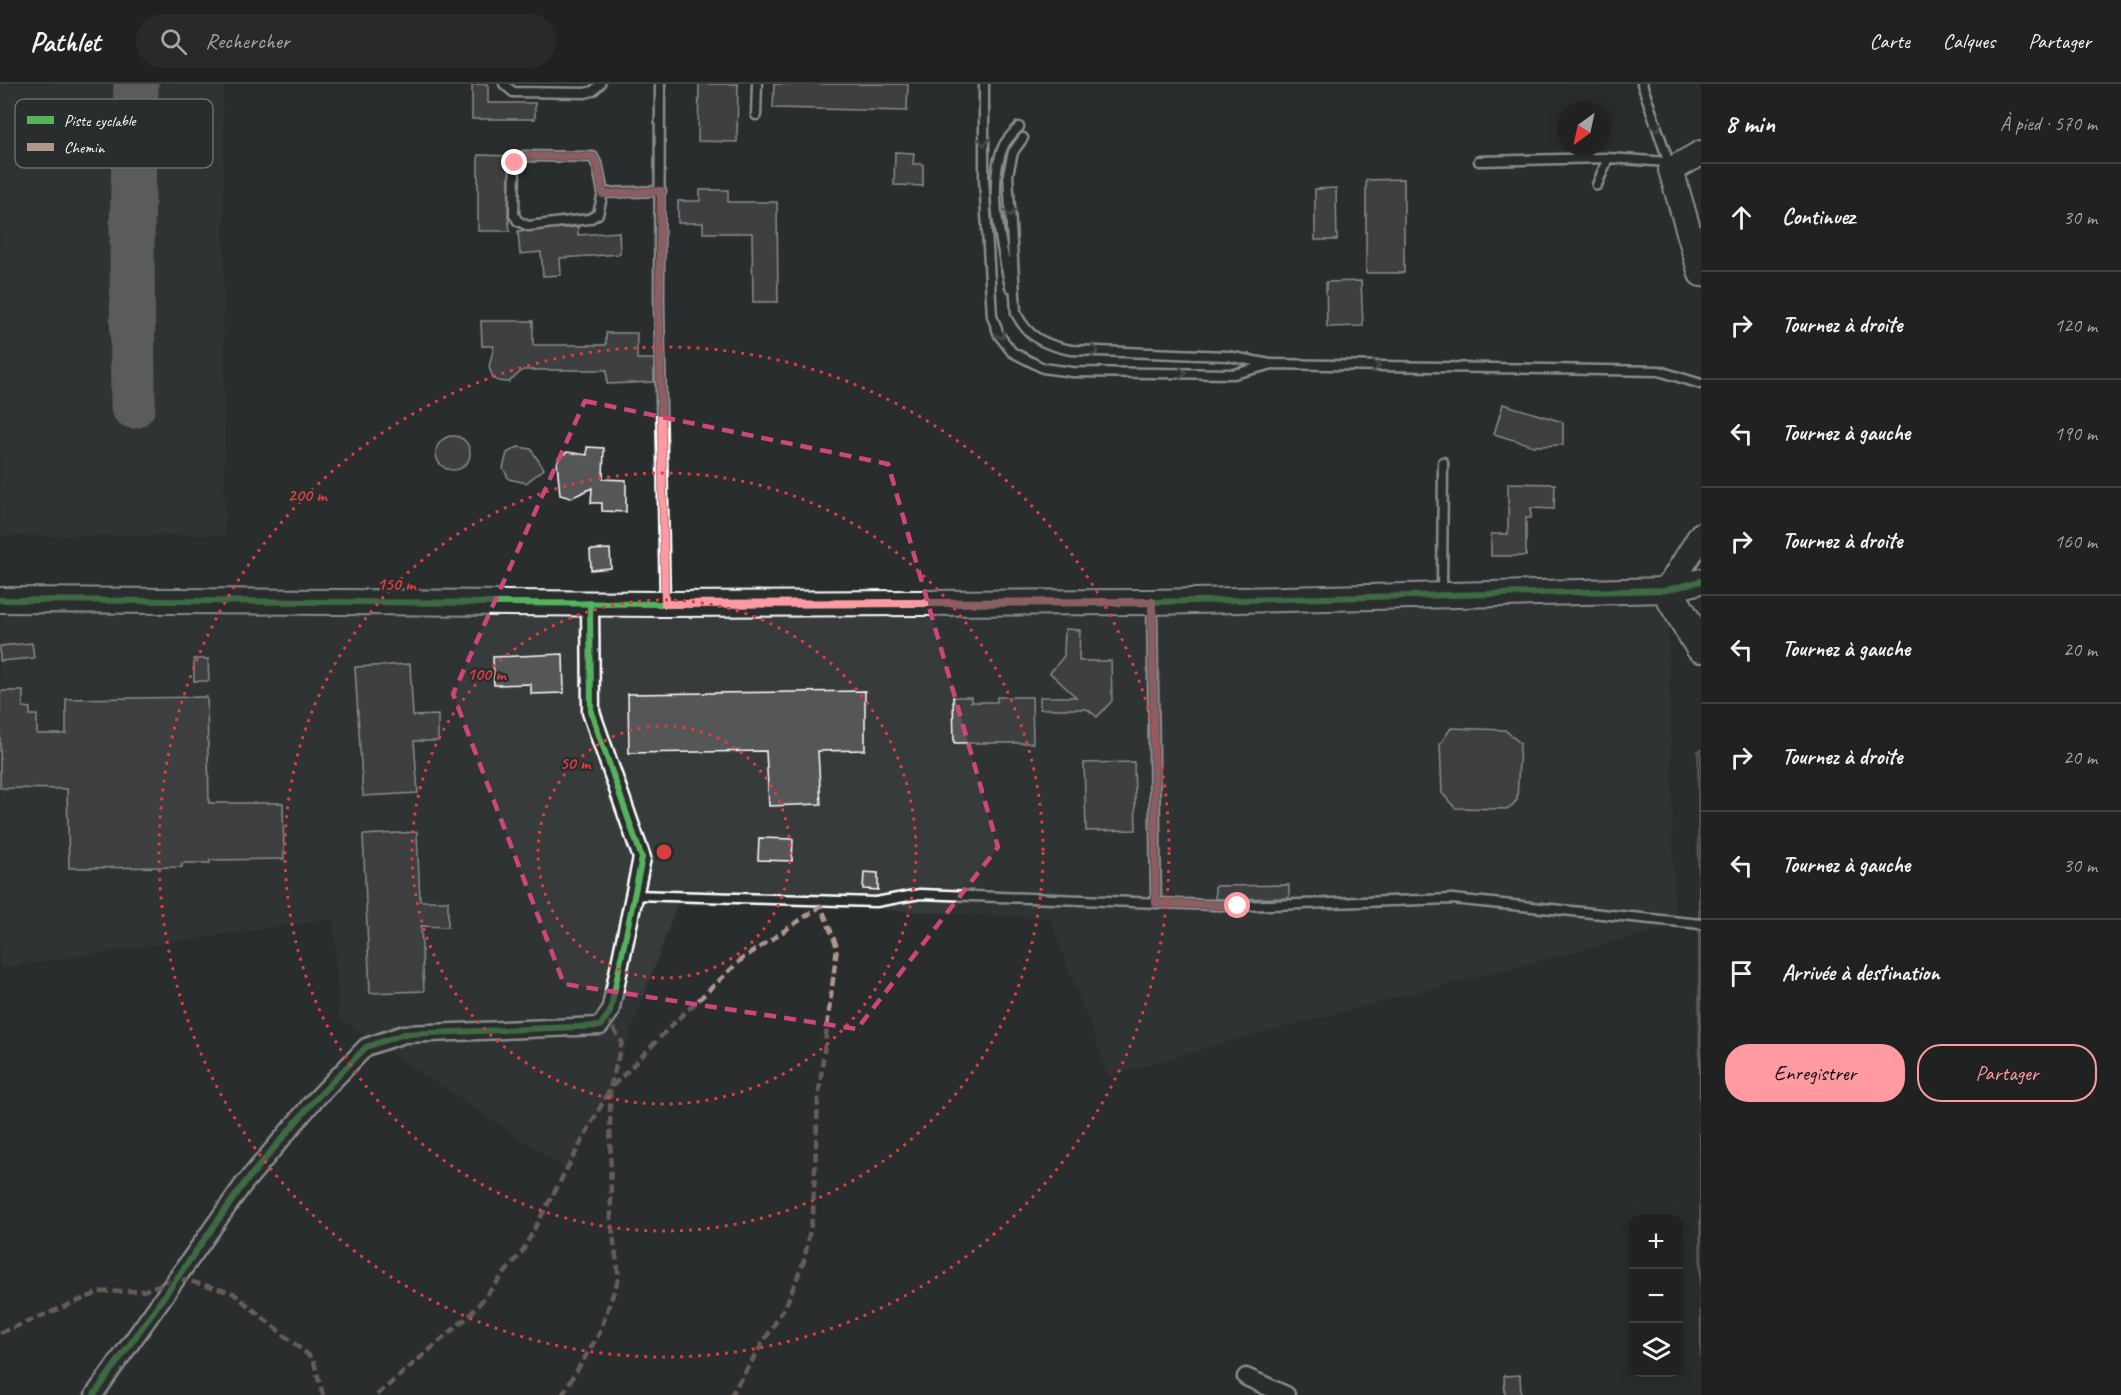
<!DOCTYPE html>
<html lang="fr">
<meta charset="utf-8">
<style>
:root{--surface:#202222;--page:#282a2a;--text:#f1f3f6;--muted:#a2a4a5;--line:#3d3f40;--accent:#ff9aa2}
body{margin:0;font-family:Caveat,sans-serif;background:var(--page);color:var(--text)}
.controls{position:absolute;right:18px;bottom:18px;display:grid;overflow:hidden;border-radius:12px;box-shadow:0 3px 15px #0003}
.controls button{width:54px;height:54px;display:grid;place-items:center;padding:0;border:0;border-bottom:2px solid var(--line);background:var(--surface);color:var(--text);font:30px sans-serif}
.compass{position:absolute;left:1557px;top:18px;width:54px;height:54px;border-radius:50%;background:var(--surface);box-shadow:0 3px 15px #0003;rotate:213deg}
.stop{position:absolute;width:18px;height:18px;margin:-14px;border:4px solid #ff9aa2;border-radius:50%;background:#fff}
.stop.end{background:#ff9aa2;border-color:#fff;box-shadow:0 2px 6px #0008}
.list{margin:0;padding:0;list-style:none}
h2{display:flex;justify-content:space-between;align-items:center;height:78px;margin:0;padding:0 24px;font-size:26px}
h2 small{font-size:20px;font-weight:400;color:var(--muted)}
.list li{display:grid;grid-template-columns:39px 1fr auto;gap:18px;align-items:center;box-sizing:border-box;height:108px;padding:0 24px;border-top:2px solid var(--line)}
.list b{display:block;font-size:22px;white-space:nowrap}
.list em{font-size:20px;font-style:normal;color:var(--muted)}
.actions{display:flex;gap:12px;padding:18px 24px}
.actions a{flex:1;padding:14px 0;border:2px solid var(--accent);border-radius:24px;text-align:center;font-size:21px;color:var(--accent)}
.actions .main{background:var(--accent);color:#111}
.icon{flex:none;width:33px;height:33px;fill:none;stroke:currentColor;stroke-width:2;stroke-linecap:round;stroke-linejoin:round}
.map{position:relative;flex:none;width:1701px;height:1311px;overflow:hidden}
header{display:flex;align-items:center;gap:36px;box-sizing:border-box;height:84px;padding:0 30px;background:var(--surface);border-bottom:2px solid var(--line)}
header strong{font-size:28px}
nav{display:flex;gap:33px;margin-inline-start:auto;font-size:21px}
.search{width:420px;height:54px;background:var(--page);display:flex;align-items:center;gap:15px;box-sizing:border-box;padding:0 21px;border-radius:33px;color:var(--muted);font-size:22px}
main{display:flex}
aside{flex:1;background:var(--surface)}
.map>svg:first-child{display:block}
.built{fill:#373a3b}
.green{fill:#414445;stroke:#a0a2a2;stroke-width:1.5}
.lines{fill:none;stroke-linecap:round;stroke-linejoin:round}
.taxiway{stroke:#949696;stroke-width:45}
.building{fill:#555758;stroke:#fff;stroke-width:1.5}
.lane-casing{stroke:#fff;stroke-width:13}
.street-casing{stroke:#fff;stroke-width:21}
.secondary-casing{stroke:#fff;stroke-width:28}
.highway-casing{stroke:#fff;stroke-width:34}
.lane{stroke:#2a2d2e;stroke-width:8}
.street{stroke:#2a2d2e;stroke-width:16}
.secondary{stroke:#2a2d2e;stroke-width:24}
.highway{stroke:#2a2d2e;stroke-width:30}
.quiet{stroke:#b2968c;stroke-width:4.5;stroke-dasharray:9 4.5;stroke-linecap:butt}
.cycleway-casing{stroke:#2a2d2e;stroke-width:10}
.cycleway{stroke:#56b35d;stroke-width:6}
.oneway{stroke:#6a6c6d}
.route{stroke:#ff9aa2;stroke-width:8}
.marked{fill:none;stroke:#ce467c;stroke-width:4.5;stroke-dasharray:12 8;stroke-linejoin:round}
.ring{fill:none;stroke:#da3e3e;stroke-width:3;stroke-dasharray:3 6}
.key{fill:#2a2d2e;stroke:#6a6c6d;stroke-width:1.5}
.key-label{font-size:16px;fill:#fff}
.centre{fill:#da3e3e;stroke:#2a2d2e;stroke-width:3}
.ring-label{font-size:18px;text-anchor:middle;font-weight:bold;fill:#da3e3e;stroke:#2a2d2e;stroke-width:4.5;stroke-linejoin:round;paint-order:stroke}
</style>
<header>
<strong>Pathlet</strong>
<div class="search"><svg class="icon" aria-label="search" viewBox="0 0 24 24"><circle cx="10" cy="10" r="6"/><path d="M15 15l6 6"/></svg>Rechercher</div>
<nav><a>Carte</a><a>Calques</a><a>Partager</a></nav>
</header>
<main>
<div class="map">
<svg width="1701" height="1311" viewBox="0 0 1701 1311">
<rect width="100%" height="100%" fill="#2a2d2e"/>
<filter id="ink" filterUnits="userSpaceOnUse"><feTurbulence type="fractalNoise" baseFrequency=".0167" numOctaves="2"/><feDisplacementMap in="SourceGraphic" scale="12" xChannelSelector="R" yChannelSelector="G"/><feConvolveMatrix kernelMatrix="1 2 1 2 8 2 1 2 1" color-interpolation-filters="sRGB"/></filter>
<g filter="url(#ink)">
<!-- built -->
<g class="built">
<polygon points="0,0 223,0 225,451 0,452"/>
<polygon points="1667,506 1675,842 1249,952 1109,992 1050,835 821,822 677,821 610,1005 568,1086 339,934 334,834 0,884 0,515"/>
</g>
<!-- green -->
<polygon class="green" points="1701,666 1701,1311 1698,667"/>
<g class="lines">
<!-- taxiway -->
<polyline class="taxiway" points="133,322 132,147 136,0"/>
</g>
<!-- building -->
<g class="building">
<polygon points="472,0 488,0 488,19 535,19 535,35 472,35"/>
<polygon points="699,0 738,0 737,58 698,57"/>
<polygon points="774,0 908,0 907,27 773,24"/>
<polygon points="895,68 914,69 913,80 923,80 923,102 894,101"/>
<polygon points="478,71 510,72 508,131 510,147 478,147"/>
<polygon points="1404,95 1404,189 1366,189 1366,96"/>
<polygon points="1336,104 1337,156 1315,156 1315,105"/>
<polygon points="700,106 728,106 728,118 777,118 778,218 753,218 752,149 703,149 703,139 678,139 678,117 700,117"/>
<polygon points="578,143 578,151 619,148 620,170 560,174 561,191 543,192 541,168 520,170 518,147"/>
<polygon points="1361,197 1363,242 1327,243 1326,198"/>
<polygon points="481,237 533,237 533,261 606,261 606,249 637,249 637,275 654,275 654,298 607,300 607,286 523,286 509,298 498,297 493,294 489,283 494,262 482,262"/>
<polygon points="1503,320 1563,338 1563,361 1534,362 1494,350"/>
<circle cx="453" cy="369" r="17"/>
<polygon points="518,363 531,365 544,385 526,399 509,395 503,384 507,369"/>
<polygon points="587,363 604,364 603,395 626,396 626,428 602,427 602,419 591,419 592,404 571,414 560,411 557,378 560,372 567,368 587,371"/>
<polygon points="1508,399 1555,400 1554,425 1531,424 1531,434 1526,434 1526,472 1491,472 1491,450 1508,450"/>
<polygon points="610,465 611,484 591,486 590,466"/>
<polygon points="1065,545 1080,546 1079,577 1111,577 1112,617 1097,633 1087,625 1040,625 1040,613 1076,613 1050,589 1064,572"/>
<polygon points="32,559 34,574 0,577 0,562"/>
<polygon points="563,570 564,609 531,610 531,600 494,601 493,573"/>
<polygon points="194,575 208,575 209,597 194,597"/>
<polygon points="410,580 413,632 438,631 438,657 414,657 418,709 363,712 355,583"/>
<polygon points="0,607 23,607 23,623 30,624 30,631 37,631 37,650 66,650 66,615 207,613 209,719 283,719 284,775 210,776 210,779 182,779 182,783 69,784 67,705 0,704"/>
<polygon points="865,607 865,666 818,667 821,720 769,722 766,667 629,669 628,610"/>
<polygon points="953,613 971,613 971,618 997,618 997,613 1032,613 1033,659 954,659"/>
<polygon points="1451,644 1505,646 1520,659 1517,716 1509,725 1455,724 1442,709 1440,660"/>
<polygon points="1134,678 1136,746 1086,747 1084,679"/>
<polygon points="417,748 420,817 448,817 448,843 421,842 424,907 370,909 363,751"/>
<polygon points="759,754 793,755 792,777 758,776"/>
<polygon points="864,788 878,789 878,806 863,805"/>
<polygon points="1289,801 1289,814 1215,815 1215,802"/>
<polygon points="1520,1291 1521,1311 1505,1311 1504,1292"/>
</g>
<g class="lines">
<defs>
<g id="lane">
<polyline points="504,0 513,8 585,9 593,7 600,0"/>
<polyline points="660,0 659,217 665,518"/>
<polyline points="984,0 984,94 992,232 999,251 1012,268 1043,284 1072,288 1234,290 1273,280 1659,287 1701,300"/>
<polyline points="1642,0 1671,85"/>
<polyline points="756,31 757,0"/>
<path d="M1023 54 1013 68 1008 90 1016 229C1028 254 1045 261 1071 266L1228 272 1270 280"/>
<polyline points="1479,77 1608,74"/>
<polyline points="1597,101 1608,74 1668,78"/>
<polyline points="603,109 598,83 593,73 524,72 515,79 514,131 518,137 528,142 589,135 598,130 603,109 661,107"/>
<path d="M1010 203C1002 165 986 98 1004 61 1008 54 1014 48 1019 43"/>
<polyline points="1442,510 1443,378"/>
<polyline points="1152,521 1156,819"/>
<polyline points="634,811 876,818 920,810 1238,822 1452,815 1701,840"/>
</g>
<g id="street">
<polyline points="1246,1293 1286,1311"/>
<polyline points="94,1311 243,1101 312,1019 366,963 404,950 600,942 610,928 642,774 591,628 590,519"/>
</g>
<g id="secondary">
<polyline points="1701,69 1671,86 1701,190"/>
<polyline points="1667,506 1701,451"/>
<polyline points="0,516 665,520 1152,518 1667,506 1701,497"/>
</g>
<polyline id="highway" points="1667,506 1701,563"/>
</defs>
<!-- lane casing -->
<use href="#lane" class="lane-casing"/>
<!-- street casing -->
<use href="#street" class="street-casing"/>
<!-- secondary casing -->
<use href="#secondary" class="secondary-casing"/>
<!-- highway casing -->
<use href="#highway" class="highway-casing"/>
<!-- lane -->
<use href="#lane" class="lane"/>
<!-- street -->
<use href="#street" class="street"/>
<!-- secondary -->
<use href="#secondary" class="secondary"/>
<!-- highway -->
<use href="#highway" class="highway"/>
<!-- quiet -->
<g class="quiet">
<polyline points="0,1249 100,1208 143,1207 178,1194 233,1209 313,1275 323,1311"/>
<polyline points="377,1311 470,1231 522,1168 610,1005 622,958 606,934"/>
<polyline points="562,1311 599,1250 619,1193 611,1137 610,1005 674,939 742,875 821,822 837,863 818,1016 813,1130 804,1177 786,1221 731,1311"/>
</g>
<defs>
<g id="cycleway">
<polyline points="0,516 665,520 1152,518 1667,506 1701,497"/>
<polyline points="94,1311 243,1101 312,1019 366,963 404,950 600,942 610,928 642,774 591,628 590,519"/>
</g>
</defs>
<!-- cycleway casing -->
<use href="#cycleway" class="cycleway-casing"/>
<!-- cycleway -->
<use href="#cycleway" class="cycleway"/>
</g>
<!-- one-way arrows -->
<defs><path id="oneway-chevron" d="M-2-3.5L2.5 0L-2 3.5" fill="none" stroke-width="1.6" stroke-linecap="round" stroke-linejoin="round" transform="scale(1.5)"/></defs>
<g class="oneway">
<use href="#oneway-chevron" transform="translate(1657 43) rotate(72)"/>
<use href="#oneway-chevron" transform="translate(984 58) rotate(90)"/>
<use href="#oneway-chevron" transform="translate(1010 129) rotate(87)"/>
<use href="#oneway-chevron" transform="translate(1001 251) rotate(61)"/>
<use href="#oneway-chevron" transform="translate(1095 267) rotate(2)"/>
<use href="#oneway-chevron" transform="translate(1376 282) rotate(1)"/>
<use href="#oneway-chevron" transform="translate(1183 289)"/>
</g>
</g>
<g class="lines" filter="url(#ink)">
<!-- route -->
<polyline class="route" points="515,79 524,72 593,73 598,82 603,110 661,107 659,217 665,520 1152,518 1156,819 1238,822"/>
</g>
<!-- marked area -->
<path d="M0 0H1701V1311H0ZM585 317 888 380 998 763 857 945 564 900 453 610Z" fill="#2a2d2e" fill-opacity=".55" fill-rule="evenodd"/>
<path class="marked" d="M585 317 888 380 998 763 857 945 564 900 453 610Z"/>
<!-- distance rings -->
<g class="ring">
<circle cx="664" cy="768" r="126"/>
<circle cx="664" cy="768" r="252"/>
<circle cx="664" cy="768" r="379"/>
<circle cx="664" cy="768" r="505"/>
</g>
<!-- legend -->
<rect x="15" y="15" width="198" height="69" rx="9" class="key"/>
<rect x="27" y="32" width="27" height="8" fill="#56b35d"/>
<rect x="27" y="59" width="27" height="8" fill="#b2968c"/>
<g class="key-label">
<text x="64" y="42">Piste cyclable</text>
<text x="64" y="69">Chemin</text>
</g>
<circle cx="664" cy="768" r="9" class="centre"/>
<g class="ring-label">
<text x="307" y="417">200 m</text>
<text x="396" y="506">150 m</text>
<text x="486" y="596">100 m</text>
<text x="575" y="685">50 m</text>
</g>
</svg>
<div class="controls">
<button>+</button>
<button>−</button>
<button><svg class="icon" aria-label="layers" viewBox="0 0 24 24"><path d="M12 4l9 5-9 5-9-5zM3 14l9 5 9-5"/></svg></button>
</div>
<svg class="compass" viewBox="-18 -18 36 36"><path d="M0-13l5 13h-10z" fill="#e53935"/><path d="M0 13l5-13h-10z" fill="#a2a4a5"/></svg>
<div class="stop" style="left:1238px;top:822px"></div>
<div class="stop end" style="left:515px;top:79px"></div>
</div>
<aside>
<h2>8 min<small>À pied · 570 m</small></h2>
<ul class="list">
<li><svg class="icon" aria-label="ahead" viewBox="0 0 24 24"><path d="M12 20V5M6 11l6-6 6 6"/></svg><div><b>Continuez</b></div><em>30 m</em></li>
<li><svg class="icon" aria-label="right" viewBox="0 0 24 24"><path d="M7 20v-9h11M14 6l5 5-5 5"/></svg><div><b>Tournez à droite</b></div><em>120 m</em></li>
<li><svg class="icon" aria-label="left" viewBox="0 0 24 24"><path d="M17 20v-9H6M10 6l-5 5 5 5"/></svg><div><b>Tournez à gauche</b></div><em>190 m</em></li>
<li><svg class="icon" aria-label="right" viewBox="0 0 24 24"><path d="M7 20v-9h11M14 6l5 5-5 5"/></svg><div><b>Tournez à droite</b></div><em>160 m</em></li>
<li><svg class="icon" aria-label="left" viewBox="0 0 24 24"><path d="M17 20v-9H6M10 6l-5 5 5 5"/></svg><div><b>Tournez à gauche</b></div><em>20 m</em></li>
<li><svg class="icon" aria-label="right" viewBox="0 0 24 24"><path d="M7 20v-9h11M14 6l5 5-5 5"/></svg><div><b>Tournez à droite</b></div><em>20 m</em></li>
<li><svg class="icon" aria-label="left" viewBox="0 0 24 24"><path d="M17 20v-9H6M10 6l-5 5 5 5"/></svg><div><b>Tournez à gauche</b></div><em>30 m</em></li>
<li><svg class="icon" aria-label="arrive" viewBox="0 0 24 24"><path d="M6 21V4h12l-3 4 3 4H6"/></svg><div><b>Arrivée à destination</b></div></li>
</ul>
<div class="actions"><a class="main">Enregistrer</a><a>Partager</a></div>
</aside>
</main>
